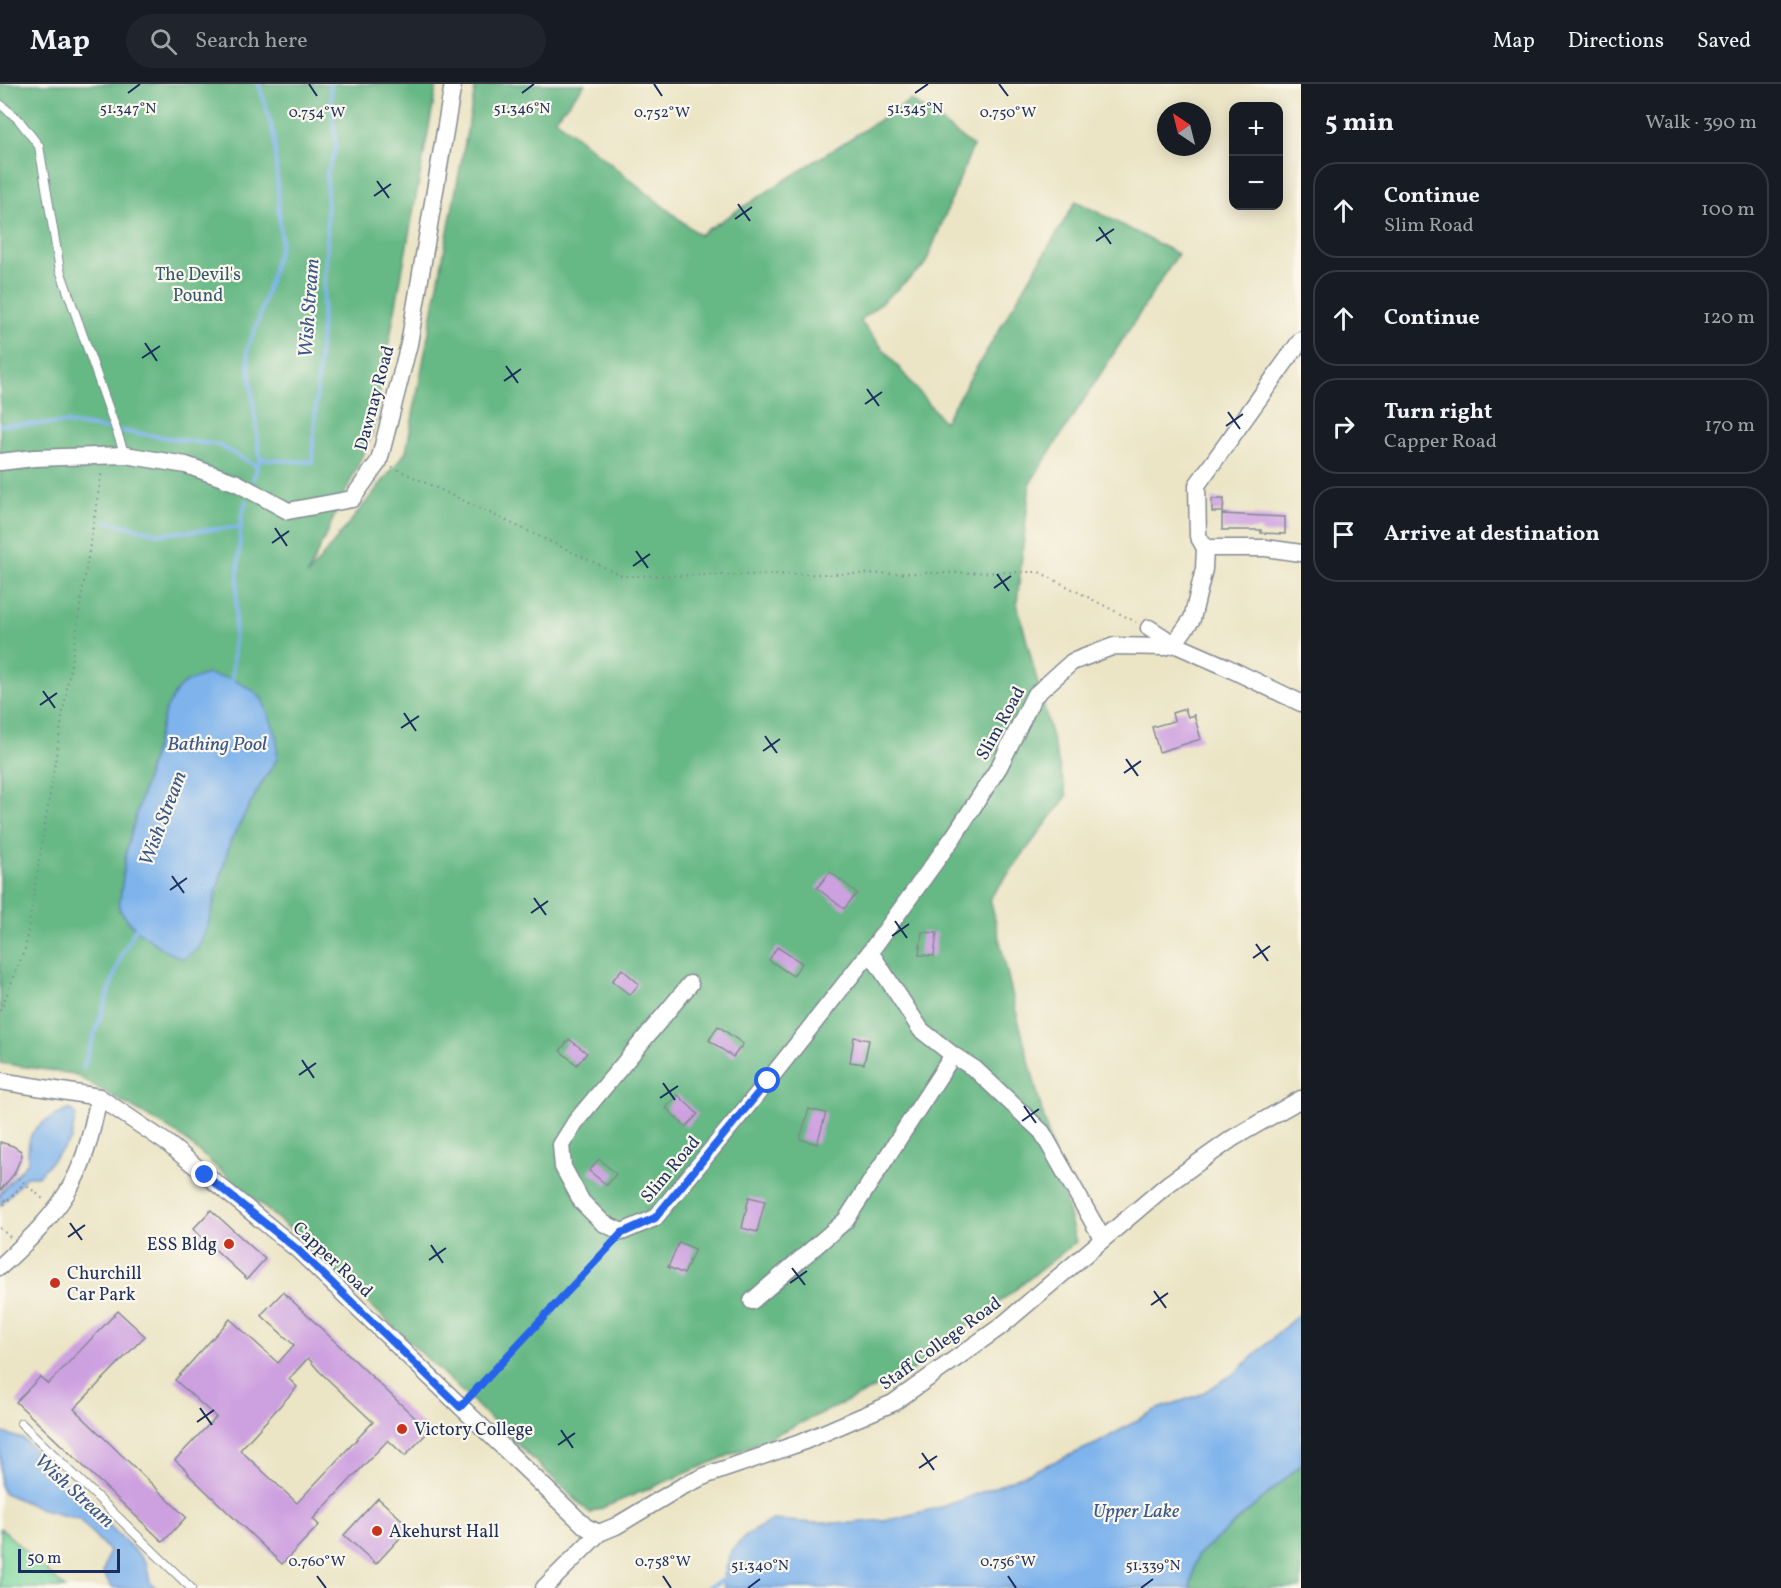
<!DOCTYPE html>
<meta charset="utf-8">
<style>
:root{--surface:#171b24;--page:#20242c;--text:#f1f3f6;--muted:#9ea1a6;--line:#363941}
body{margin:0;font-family:Vollkorn,serif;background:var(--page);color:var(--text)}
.controls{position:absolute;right:18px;top:18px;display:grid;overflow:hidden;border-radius:12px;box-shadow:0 3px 15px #0003}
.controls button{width:54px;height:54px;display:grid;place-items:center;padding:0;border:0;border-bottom:2px solid var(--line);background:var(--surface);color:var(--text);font:30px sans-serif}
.compass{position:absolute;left:1157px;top:18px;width:54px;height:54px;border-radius:50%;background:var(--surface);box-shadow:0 3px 15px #0003;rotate:325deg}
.scale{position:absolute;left:18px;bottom:15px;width:102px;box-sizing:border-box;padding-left:6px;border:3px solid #1b2f5e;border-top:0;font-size:16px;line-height:21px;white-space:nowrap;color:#1b2f5e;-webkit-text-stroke:4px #fbf7ec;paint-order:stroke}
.stop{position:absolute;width:18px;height:18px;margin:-14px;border:4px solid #2563eb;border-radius:50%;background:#fff}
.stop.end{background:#2563eb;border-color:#fff;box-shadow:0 2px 6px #0008}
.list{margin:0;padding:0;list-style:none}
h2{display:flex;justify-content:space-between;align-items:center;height:78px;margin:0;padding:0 24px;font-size:26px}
h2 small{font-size:20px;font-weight:400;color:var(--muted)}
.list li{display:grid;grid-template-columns:39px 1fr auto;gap:18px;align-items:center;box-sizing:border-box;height:96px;margin:0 12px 12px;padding:0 12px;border:2px solid var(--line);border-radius:24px}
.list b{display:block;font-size:22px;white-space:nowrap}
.list p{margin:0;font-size:20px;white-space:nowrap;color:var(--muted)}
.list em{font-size:20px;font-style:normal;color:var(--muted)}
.icon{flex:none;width:33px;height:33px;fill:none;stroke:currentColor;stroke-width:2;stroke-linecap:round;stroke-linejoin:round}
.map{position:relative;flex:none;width:1301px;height:1504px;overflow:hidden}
header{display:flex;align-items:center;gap:36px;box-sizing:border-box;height:84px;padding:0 30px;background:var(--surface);border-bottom:2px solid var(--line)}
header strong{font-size:28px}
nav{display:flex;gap:33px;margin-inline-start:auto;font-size:21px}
.search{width:420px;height:54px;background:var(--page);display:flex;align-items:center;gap:15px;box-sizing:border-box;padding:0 21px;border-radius:33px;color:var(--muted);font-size:22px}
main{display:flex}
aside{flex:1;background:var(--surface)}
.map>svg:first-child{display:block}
.green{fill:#7ed79d;stroke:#4c837e;stroke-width:1.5}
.forest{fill:#66b884;stroke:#407471;stroke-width:1.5;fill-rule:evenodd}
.water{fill:#7eb3ec;stroke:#4c71a5;stroke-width:1.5}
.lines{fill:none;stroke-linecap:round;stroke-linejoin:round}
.stream{stroke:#7eb3ec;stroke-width:4}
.building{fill:#cda0e0;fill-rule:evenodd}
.lane-casing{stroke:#838a92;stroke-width:10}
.street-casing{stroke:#838a92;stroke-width:19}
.path{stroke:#838a92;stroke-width:2;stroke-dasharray:1.5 4.5;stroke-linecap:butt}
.lane{stroke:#fff;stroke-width:8}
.street{stroke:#fff;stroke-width:16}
.route{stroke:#2563eb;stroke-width:8}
.ticks{fill:none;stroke:#1b2f5e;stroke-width:2}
.poi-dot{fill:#c8321e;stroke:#fbf7ec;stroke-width:2}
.labels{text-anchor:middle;stroke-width:4.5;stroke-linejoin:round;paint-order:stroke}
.park-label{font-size:18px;fill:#34596e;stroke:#fbf7ec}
.street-label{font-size:18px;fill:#1b2f5e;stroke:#fbf7ec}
.poi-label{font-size:18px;fill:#1b2f5e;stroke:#fbf7ec;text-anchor:start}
.water-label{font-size:20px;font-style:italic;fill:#395789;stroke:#fbf7ec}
.ticks-label{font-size:15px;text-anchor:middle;fill:#1b2f5e;stroke:#fbf7ec;stroke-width:4.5;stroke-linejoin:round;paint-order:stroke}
</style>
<header>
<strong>Map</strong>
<div class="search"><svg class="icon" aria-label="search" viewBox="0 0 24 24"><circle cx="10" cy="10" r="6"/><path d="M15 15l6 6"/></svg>Search here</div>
<nav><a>Map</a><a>Directions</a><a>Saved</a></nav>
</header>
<main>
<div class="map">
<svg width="1301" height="1504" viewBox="0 0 1301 1504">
<rect width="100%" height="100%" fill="#fbf7ec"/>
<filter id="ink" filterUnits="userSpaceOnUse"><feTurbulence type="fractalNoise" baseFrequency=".0167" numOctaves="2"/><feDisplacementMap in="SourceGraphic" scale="12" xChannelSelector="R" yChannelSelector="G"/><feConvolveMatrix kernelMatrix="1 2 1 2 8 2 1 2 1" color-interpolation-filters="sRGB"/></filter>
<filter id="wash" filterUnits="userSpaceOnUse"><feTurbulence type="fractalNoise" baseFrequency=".008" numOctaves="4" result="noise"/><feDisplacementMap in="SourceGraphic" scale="24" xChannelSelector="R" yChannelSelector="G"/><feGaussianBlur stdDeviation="1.35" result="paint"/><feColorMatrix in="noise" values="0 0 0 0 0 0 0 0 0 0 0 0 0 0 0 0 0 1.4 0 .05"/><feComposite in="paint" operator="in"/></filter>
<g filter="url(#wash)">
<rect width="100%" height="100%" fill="#ebe4c5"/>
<!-- green -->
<polygon class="green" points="0,1444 4,1447 65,1504 0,1504"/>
<!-- forest -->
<g class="forest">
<path d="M0 0H437L372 350 307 492 406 368 476 0H585L555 35 699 151 911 16 973 62 925 181 860 237 944 338 1076 117 1178 170 1030 399 1017 519 1067 712 990 814 1016 927 1076 1158 910 1288 749 1363 590 1429 300 1154 177 1049 74 990 0 979ZM165 628 277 675 261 700 230 758 207 844 197 865 135 845 119 825 126 768Z"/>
<polygon points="1301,1381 1301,1504 1190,1504 1197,1472"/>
</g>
<!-- water -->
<g class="water">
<path d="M207 590 232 595 251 605 262 615 277 652V675L261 700 230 758 207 844 197 865 183 875 166 867 135 845 119 825 126 768 165 628C178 602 179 599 207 590Z"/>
<path d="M67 1026H72L76 1030 71 1056 38 1092H27L0 1122V1109L28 1078C28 1072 28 1064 29 1058 31 1041 54 1033 67 1026Z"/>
<polygon points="1301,1228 1301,1381 1197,1472 1190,1504 724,1504 723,1496 731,1467 748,1450 772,1436 815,1439 852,1439 893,1435 945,1422 1000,1401 1098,1359 1155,1326 1199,1311 1234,1290"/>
<polygon points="0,1348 23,1355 146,1478 150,1498 156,1504 115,1504 111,1502 103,1489 109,1467 79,1435 46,1427 4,1409 0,1401"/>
</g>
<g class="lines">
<!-- stream -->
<g class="stream">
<polyline points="0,341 66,339 218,361 257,382"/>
<polyline points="260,375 312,378 327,162 327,90 336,64 330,0"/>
<polyline points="253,395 260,375 247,265 259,235 281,157 274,51 259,0"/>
<polyline points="105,437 160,450 241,443"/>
<polyline points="230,599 232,595 241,434 246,417"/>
<polyline points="83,984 121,872 137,842"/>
<polyline points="708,1504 723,1496"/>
</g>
</g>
<g id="blocks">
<!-- building -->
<g class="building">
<polygon points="1212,415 1224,415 1223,428 1212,428"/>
<polygon points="1222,430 1285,433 1285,450 1261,449 1261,446 1222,446"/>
<polygon points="1185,625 1188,633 1194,631 1201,655 1159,668 1152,643 1174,637 1172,629"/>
<polygon points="830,788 857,809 844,825 817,804"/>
<polygon points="922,848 937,849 934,872 919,871"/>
<polygon points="777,863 802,879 793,892 769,876"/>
<polygon points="622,885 639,900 630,911 612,897"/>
<polygon points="718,942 743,960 733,973 709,956"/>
<polygon points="854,953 869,956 864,980 850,978"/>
<polygon points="569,955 587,969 577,981 560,967"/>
<polygon points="678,1011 698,1030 686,1043 666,1024"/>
<polygon points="809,1025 826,1029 817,1060 800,1055"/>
<polygon points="0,1058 13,1062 21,1067 22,1071 14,1090 0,1107"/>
<polygon points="599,1075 616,1090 607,1101 589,1087"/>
<polygon points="749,1113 765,1117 757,1148 742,1144"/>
<polygon points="211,1126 265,1175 247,1195 193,1145"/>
<polygon points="679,1158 695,1165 684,1190 668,1183"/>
<path d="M283 1208 429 1347 405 1372 388 1356 313 1435 319 1441 282 1480 188 1390 189 1389 175 1376 216 1333 175 1296 230 1235 278 1279 294 1261 261 1231ZM308 1274 319 1287 373 1338 297 1419 240 1366 297 1303 289 1295Z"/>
<polygon points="118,1227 145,1252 74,1325 186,1433 163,1458 16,1318 40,1293 48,1300"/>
<polygon points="378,1414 410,1443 376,1480 344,1451"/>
</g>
</g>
</g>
<g filter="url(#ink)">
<use href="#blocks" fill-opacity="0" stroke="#838a92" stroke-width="1.5"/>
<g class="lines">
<defs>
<g id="lane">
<polyline points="0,20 18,35 39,62 60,186 125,371"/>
<polyline points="21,1339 191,1504"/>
</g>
<g id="street">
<polyline points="0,378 34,374 125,371 186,381 237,399 288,427 352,415 379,377 409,260 453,0"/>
<polyline points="1205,464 1266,464 1301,469"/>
<polyline points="1149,544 1174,560 1222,581 1301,619"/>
<polyline points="1174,560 1192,535 1204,485 1205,464 1198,452 1197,401 1301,256"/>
<polyline points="870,868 921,946 953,971 975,985 1042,1048 1102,1154"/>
<polyline points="690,900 576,1037 561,1061 563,1083 582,1118 603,1139 622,1148 655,1134 768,997 870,868 954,752 999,683 1034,612 1072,578 1114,562 1164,563 1174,560"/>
<polyline points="0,997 99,1013 167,1059 298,1166 586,1443 599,1449"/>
<path d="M0 1183C27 1158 56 1131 73 1098 87 1072 93 1041 99 1013"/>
<polyline points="752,1217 846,1136 953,971"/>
<polyline points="544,1504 599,1449 616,1442 681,1403 707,1391 800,1359 893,1319 1000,1243 1168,1100 1233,1054 1301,1015"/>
</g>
</defs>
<!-- lane casing -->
<use href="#lane" class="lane-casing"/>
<!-- street casing -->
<use href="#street" class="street-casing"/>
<!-- path -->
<g class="path">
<polyline points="392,383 623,492 1039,488 1136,538"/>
<polyline points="0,927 25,865 102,386"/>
<polyline points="14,1090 43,1115"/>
<polyline points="0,1112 7,1118"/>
<polyline points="0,1125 24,1099"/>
<polyline points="0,1144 11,1154"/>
<polyline points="471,1311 612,1159"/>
</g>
<!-- lane -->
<use href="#lane" class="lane"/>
<!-- street -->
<use href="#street" class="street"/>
</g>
</g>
<g class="lines" filter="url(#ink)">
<!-- route -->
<polyline class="route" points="205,1091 298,1166 460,1323 622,1149 655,1134 768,997"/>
</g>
<!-- ticks -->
<path class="ticks" d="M309 0 317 12M654 0 662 12M999 0 1008 12M128 9 140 0M522 9 534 0M915 9 928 0M377 97 389 114M374 112 391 100M738 120 750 137M735 135 752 123M1099 143 1111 160M1096 157 1114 145M145 259 157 277M142 274 160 262M506 282 518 299M504 297 521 285M867 305 879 322M865 320 882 308M1228 328 1240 345M1226 342 1243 330M275 444 287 462M272 459 289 447M636 467 648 484M633 482 650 470M997 490 1009 507M994 504 1011 492M43 607 55 624M40 621 57 609M404 629 416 647M401 644 419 632M765 652 777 669M763 667 780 655M1126 675 1138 692M1124 689 1141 677M172 792 184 809M170 806 187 794M534 814 546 831M531 829 548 817M895 837 907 854M892 852 909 840M1256 860 1268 877M1253 874 1270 862M302 976 314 994M299 991 316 979M663 999 675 1016M660 1014 678 1002M1024 1022 1036 1039M1022 1037 1039 1025M70 1139 82 1156M68 1153 85 1141M431 1161 443 1179M429 1176 446 1164M792 1184 805 1201M790 1199 807 1187M1154 1207 1166 1224M1151 1221 1168 1209M200 1324 212 1341M197 1338 214 1326M561 1346 573 1364M558 1361 575 1349M922 1369 934 1386M919 1384 937 1372M317 1492 326 1504M663 1492 671 1504M1008 1492 1016 1504M748 1504 760 1495M1141 1504 1153 1495"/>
<!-- markers -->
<g class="poi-dot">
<circle cx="229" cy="1160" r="6"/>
<circle cx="55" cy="1199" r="6"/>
<circle cx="402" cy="1345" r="6"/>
<circle cx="377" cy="1447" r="6"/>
</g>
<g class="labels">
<!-- park labels -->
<g class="park-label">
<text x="198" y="196">The Devil's<tspan x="198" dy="21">Pound</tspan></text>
</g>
<!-- street labels -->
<g class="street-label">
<text transform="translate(374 314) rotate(-75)" y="6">Dawnay Road</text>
<text transform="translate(1000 639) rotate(-61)" y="6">Slim Road</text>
<text transform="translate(670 1085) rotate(-50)" y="6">Slim Road</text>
<text transform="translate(333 1175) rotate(43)" y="6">Capper Road</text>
<text transform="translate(940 1259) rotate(-36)" y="6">Staff College Road</text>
</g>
<!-- poi labels -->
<g class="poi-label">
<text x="217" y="1166" text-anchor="end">ESS Bldg</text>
<text x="67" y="1195">Churchill<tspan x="67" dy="21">Car Park</tspan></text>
<text x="414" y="1351">Victory College</text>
<text x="389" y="1453">Akehurst Hall</text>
</g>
<!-- water labels -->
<g class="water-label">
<text transform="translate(308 224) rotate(-86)" y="7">Wish Stream</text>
<text x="217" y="666">Bathing Pool</text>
<text transform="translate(162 734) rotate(-69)" y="7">Wish Stream</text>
<text transform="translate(75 1406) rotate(42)" y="7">Wish Stream</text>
<text x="1136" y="1433">Upper Lake</text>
</g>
</g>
<g class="ticks-label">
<text x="128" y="29">51.347°N</text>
<text x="522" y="29">51.346°N</text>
<text x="915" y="29">51.345°N</text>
<text x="317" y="33">0.754°W</text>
<text x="662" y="33">0.752°W</text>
<text x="1008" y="33">0.750°W</text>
<text x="317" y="1482">0.760°W</text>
<text x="663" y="1482">0.758°W</text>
<text x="1008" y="1482">0.756°W</text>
<text x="760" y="1486">51.340°N</text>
<text x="1153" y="1486">51.339°N</text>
</g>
</svg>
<div class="controls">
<button>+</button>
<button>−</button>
</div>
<svg class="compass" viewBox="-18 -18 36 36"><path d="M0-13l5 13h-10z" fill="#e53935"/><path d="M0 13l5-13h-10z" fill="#9ea1a6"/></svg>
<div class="scale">50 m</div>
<div class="stop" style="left:768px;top:997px"></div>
<div class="stop end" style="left:205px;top:1091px"></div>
</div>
<aside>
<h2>5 min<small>Walk · 390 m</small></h2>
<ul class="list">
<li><svg class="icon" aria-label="ahead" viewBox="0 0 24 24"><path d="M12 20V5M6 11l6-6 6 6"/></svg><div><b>Continue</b><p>Slim Road</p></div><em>100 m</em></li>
<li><svg class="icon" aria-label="ahead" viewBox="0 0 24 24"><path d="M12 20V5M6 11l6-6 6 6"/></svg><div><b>Continue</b></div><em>120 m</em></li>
<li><svg class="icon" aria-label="right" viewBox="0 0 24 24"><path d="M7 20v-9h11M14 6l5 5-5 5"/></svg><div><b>Turn right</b><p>Capper Road</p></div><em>170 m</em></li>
<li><svg class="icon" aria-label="arrive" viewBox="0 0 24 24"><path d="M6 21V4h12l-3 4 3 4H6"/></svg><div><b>Arrive at destination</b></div></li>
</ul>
</aside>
</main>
